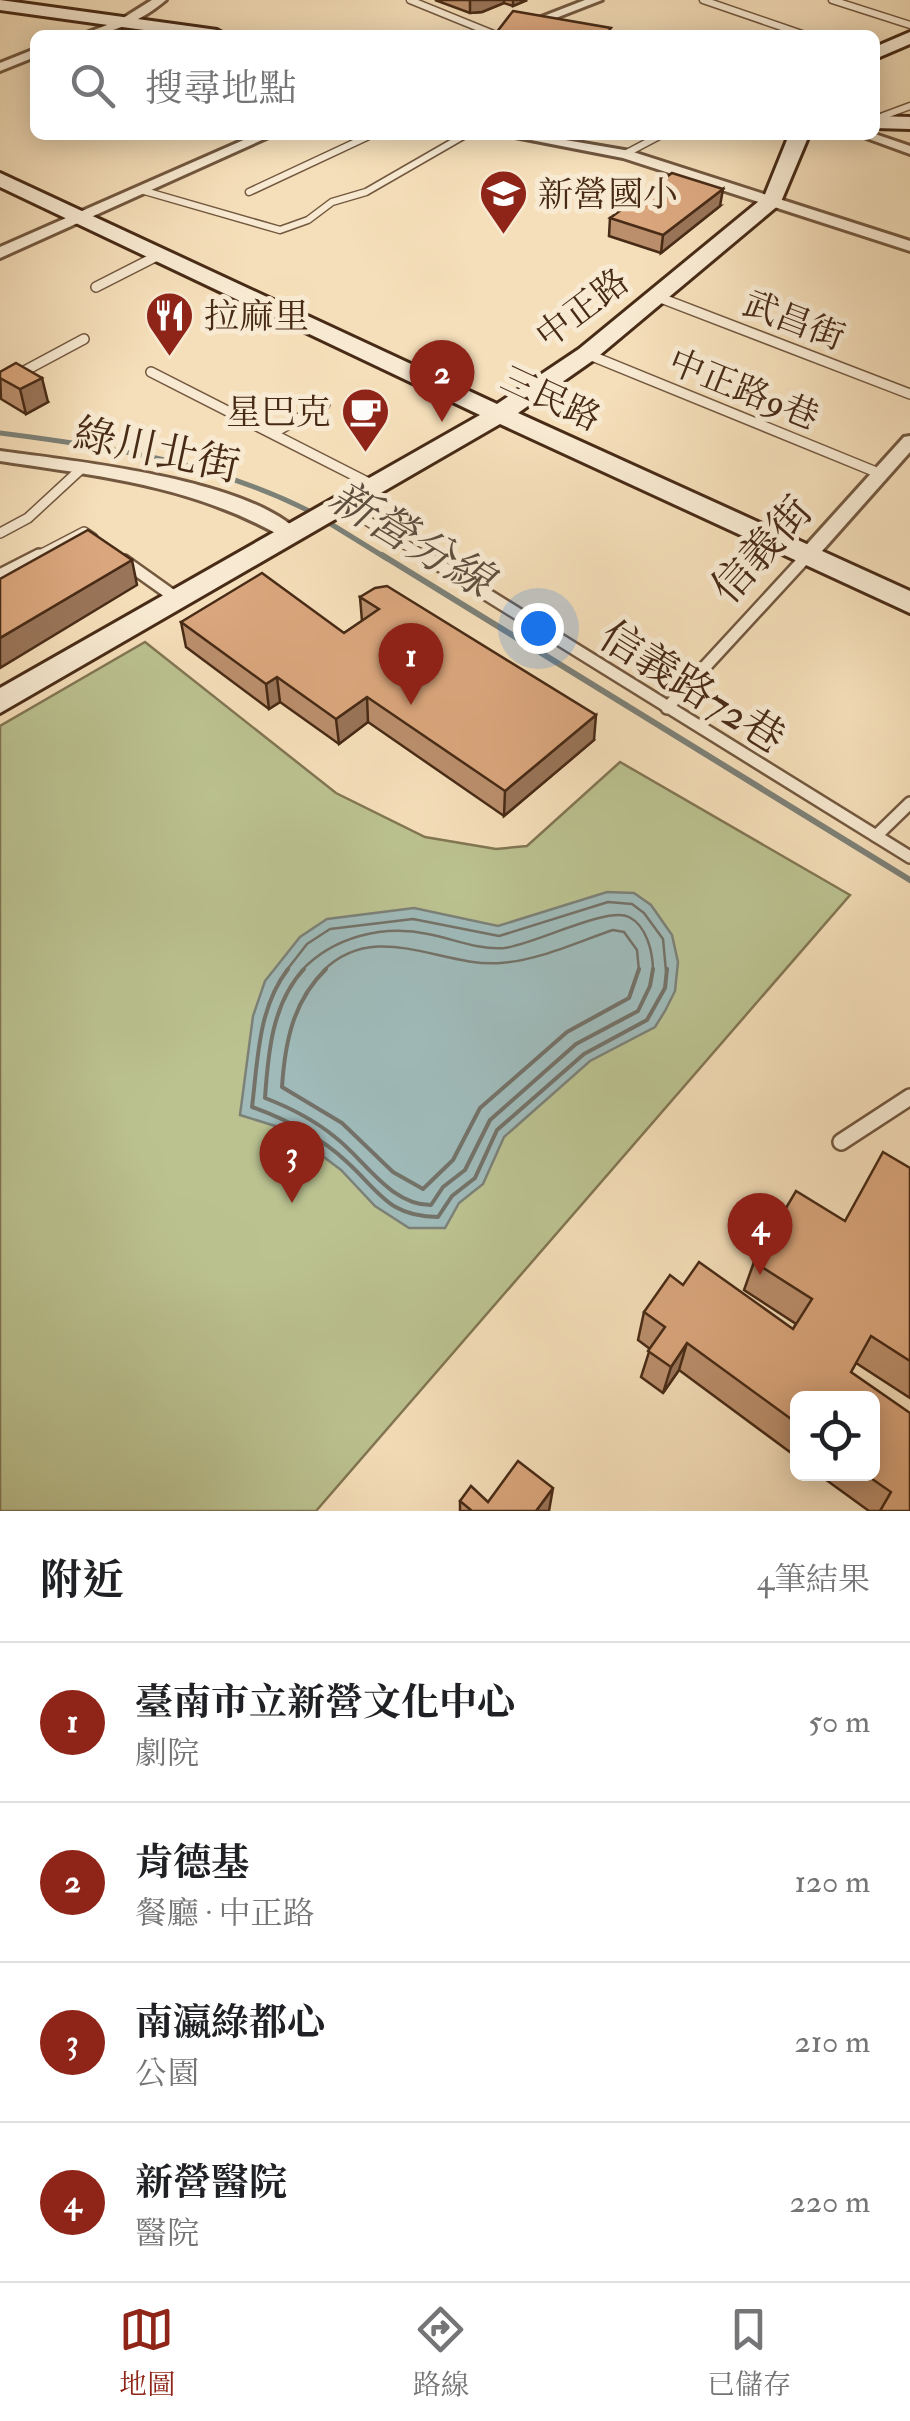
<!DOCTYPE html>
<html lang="zh-TW">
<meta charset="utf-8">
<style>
:root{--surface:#fff;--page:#f2f2f2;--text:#202124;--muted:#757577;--line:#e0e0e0;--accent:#8f2418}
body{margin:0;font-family:"IM FELL Double Pica","Noto Serif TC",serif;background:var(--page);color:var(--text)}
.controls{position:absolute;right:30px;bottom:30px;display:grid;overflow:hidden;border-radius:15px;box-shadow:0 5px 25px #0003}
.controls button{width:90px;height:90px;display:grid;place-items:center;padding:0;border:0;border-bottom:2px solid var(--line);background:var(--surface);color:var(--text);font:50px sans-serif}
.you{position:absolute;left:538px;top:628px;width:35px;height:35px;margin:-25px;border:8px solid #fff;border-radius:50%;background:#1a73e8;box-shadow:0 0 0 15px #1a73e833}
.badge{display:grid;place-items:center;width:65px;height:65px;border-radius:50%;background:var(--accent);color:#fff;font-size:32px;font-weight:700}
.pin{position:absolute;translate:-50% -82px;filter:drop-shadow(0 2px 5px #0008)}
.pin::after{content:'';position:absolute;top:52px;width:35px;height:30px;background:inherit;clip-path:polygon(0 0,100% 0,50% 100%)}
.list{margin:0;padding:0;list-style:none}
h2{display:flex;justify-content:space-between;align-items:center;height:130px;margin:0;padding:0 40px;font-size:42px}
h2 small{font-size:32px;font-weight:400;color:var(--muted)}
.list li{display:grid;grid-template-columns:65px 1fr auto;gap:30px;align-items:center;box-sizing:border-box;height:160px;padding:0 40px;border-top:2px solid var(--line)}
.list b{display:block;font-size:38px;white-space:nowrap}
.list p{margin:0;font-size:32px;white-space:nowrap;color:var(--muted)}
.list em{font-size:32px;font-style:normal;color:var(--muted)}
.icon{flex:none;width:55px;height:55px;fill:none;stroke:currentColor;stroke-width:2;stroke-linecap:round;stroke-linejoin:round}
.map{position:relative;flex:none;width:910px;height:1511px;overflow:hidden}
.search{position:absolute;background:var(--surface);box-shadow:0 5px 25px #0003;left:30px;right:30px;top:30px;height:110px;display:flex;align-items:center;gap:25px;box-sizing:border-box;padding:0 35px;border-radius:15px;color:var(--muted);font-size:38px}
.sheet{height:770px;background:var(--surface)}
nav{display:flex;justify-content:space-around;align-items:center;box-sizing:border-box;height:140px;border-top:2px solid var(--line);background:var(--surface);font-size:28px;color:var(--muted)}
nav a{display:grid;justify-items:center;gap:5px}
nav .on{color:var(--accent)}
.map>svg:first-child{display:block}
.green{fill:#bbc290;stroke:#827653;stroke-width:2.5}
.water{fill:#9fbab9;stroke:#7c8178;stroke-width:2.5}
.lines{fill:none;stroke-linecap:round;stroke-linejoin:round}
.shore-far1{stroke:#747268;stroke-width:2.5}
.shore{stroke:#747268;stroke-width:4}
.stream-far1{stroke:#7c8178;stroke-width:5}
.stream{stroke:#7c8178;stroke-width:6}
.lane-far3-casing{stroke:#73583f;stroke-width:9}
.lane-far2-casing{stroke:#73583f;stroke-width:12}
.lane-far1-casing{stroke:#73583f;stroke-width:16}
.lane-casing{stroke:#73583f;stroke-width:20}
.street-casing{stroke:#73583f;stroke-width:6}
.secondary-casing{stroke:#482b16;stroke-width:6}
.lane-far3{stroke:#f8ead2;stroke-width:6}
.lane-far2{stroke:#f8ead2;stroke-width:9}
.lane-far1{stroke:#f8ead2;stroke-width:11}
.lane{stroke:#f8ead2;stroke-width:15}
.street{fill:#f8ead2;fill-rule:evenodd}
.secondary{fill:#f8ead2;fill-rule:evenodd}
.wall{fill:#bb8f6c;stroke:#482b16;stroke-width:2.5}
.shaded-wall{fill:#997458;stroke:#482b16;stroke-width:2.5}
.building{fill:#daa67d;stroke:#482b16;stroke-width:2.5}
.labels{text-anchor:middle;stroke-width:10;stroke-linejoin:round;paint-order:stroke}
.far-poi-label{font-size:35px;fill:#482b16;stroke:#f8ead2;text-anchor:start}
.far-street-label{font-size:35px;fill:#482b16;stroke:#f8ead2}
.street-label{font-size:42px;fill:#482b16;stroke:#f8ead2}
.water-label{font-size:45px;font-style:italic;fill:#5e4f3f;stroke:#f8ead2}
</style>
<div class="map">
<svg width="910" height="1511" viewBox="0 0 910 1511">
<rect width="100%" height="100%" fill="#f5dfba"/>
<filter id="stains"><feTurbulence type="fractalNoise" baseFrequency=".002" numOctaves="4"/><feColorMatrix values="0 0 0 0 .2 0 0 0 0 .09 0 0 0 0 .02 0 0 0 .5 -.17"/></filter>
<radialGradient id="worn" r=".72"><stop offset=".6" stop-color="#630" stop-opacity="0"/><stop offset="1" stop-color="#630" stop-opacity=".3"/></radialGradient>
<!-- green -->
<polygon class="green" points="145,642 336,793 425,837 496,849 527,846 620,762 850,895 316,1511 0,1511 0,726"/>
<!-- water -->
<polygon class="water" points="607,892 634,893 651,905 672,935 678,962 675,991 665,1011 655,1027 590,1061 504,1137 483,1184 459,1203 445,1228 409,1228 375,1206 341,1170 288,1130 240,1115 253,1016 265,981 300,937 327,919 414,908 498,926"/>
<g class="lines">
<!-- shore-far1 -->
<g class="shore-far1">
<polyline points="286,971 307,944 330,929 413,919 499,936 608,902 632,904 644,913 663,939 666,971"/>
<path d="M301 971C333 937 383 924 428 934 454 939 477 950 504 948 533 945 607 906 629 917 647 926 653 953 653 971"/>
<path d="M323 971C376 918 441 968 501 963 540 960 577 942 613 930L624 932 637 950 639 971"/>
</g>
<!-- shore -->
<g class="shore">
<path d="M288 969C258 1008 258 1059 252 1107 288 1120 319 1136 347 1162 380 1192 389 1217 438 1217L452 1196 475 1178 497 1130 584 1054 647 1020 665 988 667 969"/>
<path d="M304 969C272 1003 268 1054 265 1098 291 1108 313 1119 335 1137 365 1160 390 1205 431 1205L443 1187 465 1170 490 1120 576 1044 638 1011 650 986 653 969"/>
<path d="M326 969C293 1001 285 1042 282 1087L342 1123 393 1172 423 1189 453 1160 480 1108 567 1032 629 998 639 969"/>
</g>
<!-- stream-far1 -->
<g class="stream-far1">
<path d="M0 433C110 447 215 462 315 514"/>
<polyline points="326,521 386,558"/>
</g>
<!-- stream -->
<polyline class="stream" points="382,555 910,880"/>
<defs>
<g id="lane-far3">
<polyline points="410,0 496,35"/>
<polyline points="703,0 805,35"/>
<polyline points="832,0 910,25"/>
<polyline points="875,119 910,106"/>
<polyline points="625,154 661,135"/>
<polyline points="141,190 280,230 308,220 332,202 366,192 465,135"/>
<polyline points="249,192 371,135"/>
</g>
<g id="lane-far2">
<polyline points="96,287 157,256"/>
<polyline points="658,297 910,394"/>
<polyline points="587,354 881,474"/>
<polyline points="151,372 375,486"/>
<polyline points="0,384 84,339"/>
<polyline points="273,433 325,404"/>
<polyline points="342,505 427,558"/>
<polyline points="0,533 28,518 81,469"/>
<polyline points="34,558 84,532 93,538"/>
</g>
<g id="lane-far1">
<polyline points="423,555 910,857"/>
<polyline points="124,561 176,598"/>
<polyline points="0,575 39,555"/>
<polyline points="667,708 807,556"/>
<polyline points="876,836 910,803"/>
</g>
<polyline id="lane" points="841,1142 910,1097"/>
<g id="street">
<path d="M152 0H166C142 20 112 35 81 35L120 20Z"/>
<polygon points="585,0 602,0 512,35 495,35"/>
<polygon points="35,49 35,57 0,71 0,63"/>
<polygon points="875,134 910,146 910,154 858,135"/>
<polygon points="255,135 273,135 0,258 0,247"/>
<polygon points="505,135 536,135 630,151 910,241 910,251 623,158"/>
<polygon points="910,436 910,452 814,560 800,560 797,556 800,552 904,437"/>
<path d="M0 451C74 461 250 479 301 534L291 540 284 538C195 486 100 476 0 461Z"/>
</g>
<g id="secondary">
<polygon points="0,0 217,30 226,35 180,35 0,10"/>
<polygon points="910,32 910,44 875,59 875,47"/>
<polygon points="875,116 910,117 910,129 875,128"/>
<polygon points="789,135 809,135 780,204 595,359 518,413 910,591 910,613 500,424 0,713 0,688 480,415 0,187 0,173 497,404 579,349 764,197"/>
</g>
</defs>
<!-- lane-far3 casing -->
<use href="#lane-far3" class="lane-far3-casing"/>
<!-- lane-far2 casing -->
<use href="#lane-far2" class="lane-far2-casing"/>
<!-- lane-far1 casing -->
<use href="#lane-far1" class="lane-far1-casing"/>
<!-- lane casing -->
<use href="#lane" class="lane-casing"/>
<!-- street casing -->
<use href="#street" class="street-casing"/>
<!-- secondary casing -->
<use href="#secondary" class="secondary-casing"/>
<!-- lane-far3 -->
<use href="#lane-far3" class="lane-far3"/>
<!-- lane-far2 -->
<use href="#lane-far2" class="lane-far2"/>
<!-- lane-far1 -->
<use href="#lane-far1" class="lane-far1"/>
<!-- lane -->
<use href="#lane" class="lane"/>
<!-- street -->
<use href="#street" class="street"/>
<!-- secondary -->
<use href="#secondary" class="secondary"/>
</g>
<!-- wall -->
<g class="wall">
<polygon points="435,0 527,0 513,6 504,3 482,12 470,13"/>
<polygon points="720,206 661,253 609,236 610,218"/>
<polygon points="0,372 48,402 26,414 1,399"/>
<polygon points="360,597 594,740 504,816 368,722 339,744 280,702 269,709 186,647 181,622 344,633 362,621"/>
<polygon points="910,1168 910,1398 856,1363 851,1372 910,1511 869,1511 818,1474 872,1474 798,1398 798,1458 679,1370 663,1393 641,1377 650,1349 638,1340 644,1312 683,1285 793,1329 796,1324 744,1290 754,1262 845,1221"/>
<polygon points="460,1501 488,1502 549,1511 460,1511"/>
</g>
<!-- shaded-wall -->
<g class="shaded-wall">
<polygon points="470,0 504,0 504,3 482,12 470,13"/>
<polygon points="513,0 527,0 513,6"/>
<polygon points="723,189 720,206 661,253 663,235"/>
<polygon points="42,378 48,402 26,414 20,389"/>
<polygon points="132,560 137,585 0,668 0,638"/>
<polygon points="277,677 280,702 269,709 266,684"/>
<polygon points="367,697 368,722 339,744 336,719"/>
<polygon points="596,715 594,740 504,816 505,791"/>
<polygon points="687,1343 679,1370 663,1393 671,1367"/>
<polygon points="553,1488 549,1511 536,1511"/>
</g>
<!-- building -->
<g class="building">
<polygon points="513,11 611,28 606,35 509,35 496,33"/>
<polygon points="672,173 723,189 663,235 610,218"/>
<polygon points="16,363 42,378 20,389 0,378 0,372"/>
<polygon points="88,530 132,560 0,638 0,579"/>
<polygon points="262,573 344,633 379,609 360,597 375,588 387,586 596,715 505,791 367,697 336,719 277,677 266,684 181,622"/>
<polygon points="883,1152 910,1168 910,1361 871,1336 851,1372 910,1413 910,1511 880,1511 891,1492 865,1474 872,1474 872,1398 798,1398 798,1424 687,1343 671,1367 648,1351 665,1327 644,1312 670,1275 683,1285 699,1262 793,1329 812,1299 754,1262 796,1191 845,1221"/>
<polygon points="518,1461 553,1488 536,1511 472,1511 460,1501 471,1486 488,1502"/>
</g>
<!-- icons -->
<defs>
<symbol id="school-pin" viewBox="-11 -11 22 30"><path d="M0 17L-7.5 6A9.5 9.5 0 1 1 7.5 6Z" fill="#8f2418" stroke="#f8ead2"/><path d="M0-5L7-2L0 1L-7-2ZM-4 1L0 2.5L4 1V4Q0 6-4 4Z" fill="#fff"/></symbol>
<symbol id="restaurant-pin" viewBox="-11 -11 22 30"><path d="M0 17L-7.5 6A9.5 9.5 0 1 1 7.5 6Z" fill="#8f2418" stroke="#f8ead2"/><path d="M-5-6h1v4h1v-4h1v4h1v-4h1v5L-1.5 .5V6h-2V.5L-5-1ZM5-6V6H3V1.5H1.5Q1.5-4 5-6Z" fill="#fff"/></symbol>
<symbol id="cafe-pin" viewBox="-11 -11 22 30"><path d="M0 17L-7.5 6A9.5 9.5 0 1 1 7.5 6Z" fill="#8f2418" stroke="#f8ead2"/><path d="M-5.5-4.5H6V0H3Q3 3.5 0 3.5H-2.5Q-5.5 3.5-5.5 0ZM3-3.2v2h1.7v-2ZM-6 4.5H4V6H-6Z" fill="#fff"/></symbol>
</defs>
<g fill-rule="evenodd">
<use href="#school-pin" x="476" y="166" width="55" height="75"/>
<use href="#restaurant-pin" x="142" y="288" width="55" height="75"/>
<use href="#cafe-pin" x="338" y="384" width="55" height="75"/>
</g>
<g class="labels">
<!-- far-poi labels -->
<g class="far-poi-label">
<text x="538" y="206">新營國小</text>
<text x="204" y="328">拉麻里</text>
<text x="331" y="424" text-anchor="end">星巴克</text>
</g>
<!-- far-street labels -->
<g class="far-street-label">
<text transform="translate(582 308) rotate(-37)" y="12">中正路</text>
<text transform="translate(794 320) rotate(21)" y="12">武昌街</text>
<text transform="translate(744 389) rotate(22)" y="12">中正路9巷</text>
<text transform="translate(551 398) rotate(25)" y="12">三民路</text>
</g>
<!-- street labels -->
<g class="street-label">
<text transform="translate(157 449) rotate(12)" y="15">綠川北街</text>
<text transform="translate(761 549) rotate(-48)" y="15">信義街</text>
<text transform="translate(693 686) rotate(32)" y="15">信義路72巷</text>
</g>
<!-- water labels -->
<g class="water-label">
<text transform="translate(412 538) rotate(31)" y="16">新營分線</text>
</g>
</g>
<rect width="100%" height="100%" filter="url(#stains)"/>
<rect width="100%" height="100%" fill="url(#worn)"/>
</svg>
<div class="controls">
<button><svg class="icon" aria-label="locate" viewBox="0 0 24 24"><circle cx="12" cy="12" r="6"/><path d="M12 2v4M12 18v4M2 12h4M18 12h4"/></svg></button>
</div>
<div class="you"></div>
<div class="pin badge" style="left:411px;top:705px">1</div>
<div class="pin badge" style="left:442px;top:422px">2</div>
<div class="pin badge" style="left:292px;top:1203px">3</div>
<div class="pin badge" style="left:760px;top:1275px">4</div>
<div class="search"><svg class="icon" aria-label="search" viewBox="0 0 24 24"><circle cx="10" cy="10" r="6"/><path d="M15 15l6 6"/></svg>搜尋地點</div>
</div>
<section class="sheet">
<h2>附近<small>4筆結果</small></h2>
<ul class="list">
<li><span class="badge">1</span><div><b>臺南市立新營文化中心</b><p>劇院</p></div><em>50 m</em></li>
<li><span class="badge">2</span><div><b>肯德基</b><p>餐廳 · 中正路</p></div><em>120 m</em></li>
<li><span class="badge">3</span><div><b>南瀛綠都心</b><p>公園</p></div><em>210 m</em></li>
<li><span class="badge">4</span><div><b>新營醫院</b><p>醫院</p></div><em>220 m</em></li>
</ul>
</section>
<nav>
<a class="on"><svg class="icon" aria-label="map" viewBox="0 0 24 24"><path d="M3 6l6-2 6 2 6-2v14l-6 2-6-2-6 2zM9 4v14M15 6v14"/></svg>地圖</a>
<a><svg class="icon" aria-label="directions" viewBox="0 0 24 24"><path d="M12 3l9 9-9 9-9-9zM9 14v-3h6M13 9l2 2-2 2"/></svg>路線</a>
<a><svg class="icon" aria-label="saved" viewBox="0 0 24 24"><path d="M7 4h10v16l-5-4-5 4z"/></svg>已儲存</a>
</nav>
